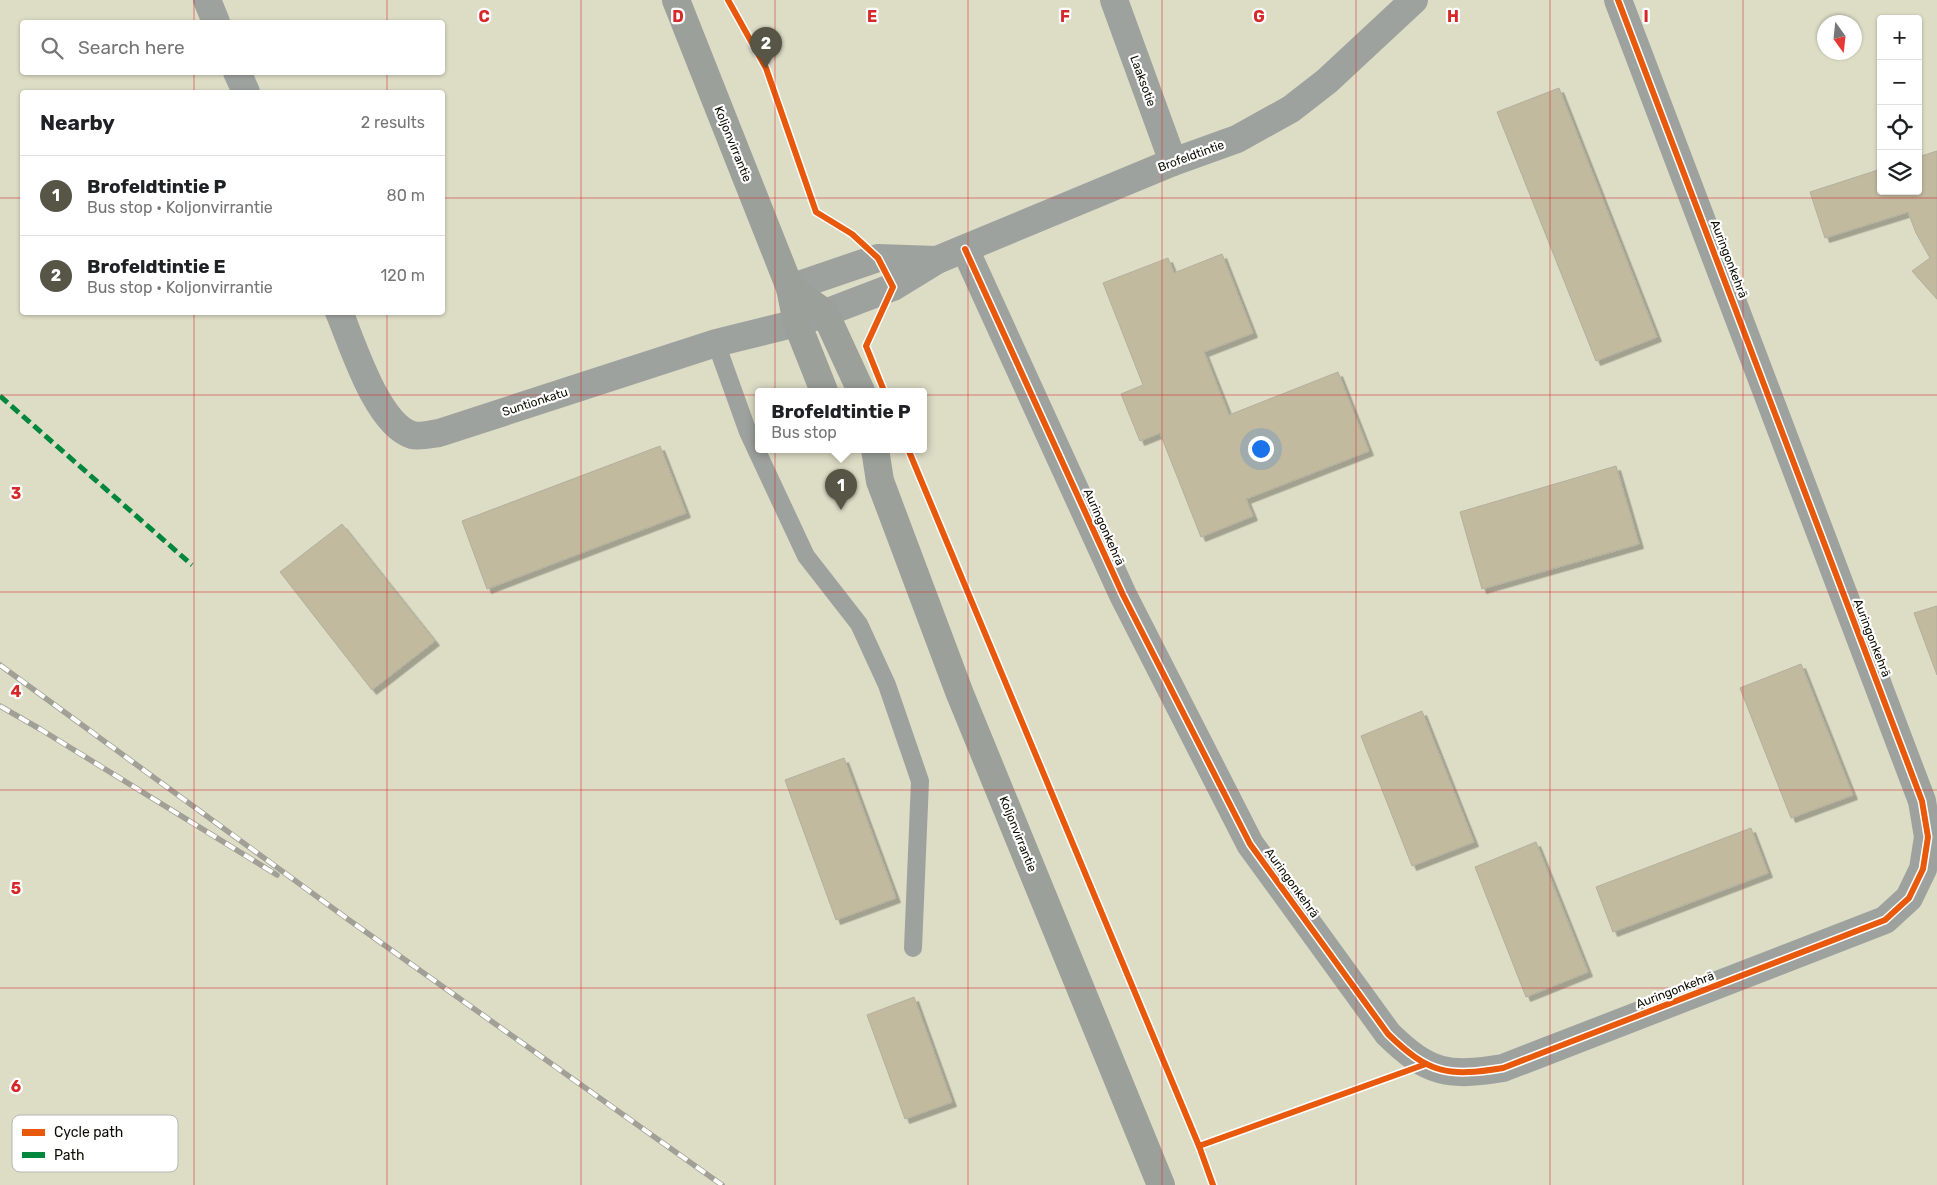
<!DOCTYPE html>
<meta charset="utf-8">
<style>
:root{--surface:#fff;--page:#f2f2f2;--text:#202124;--muted:#757577;--line:#e0e0e0;--accent:#565546}
body{margin:0;font-family:Rubik,sans-serif;background:var(--page);color:var(--text)}
.controls{position:absolute;right:15px;top:15px;display:grid;overflow:hidden;border-radius:5px;box-shadow:0 1px 4px #0004}
.controls button{width:45px;height:45px;display:grid;place-items:center;padding:0;border:0;border-bottom:1px solid var(--line);background:var(--surface);color:var(--text);font:25px sans-serif}
.compass{position:absolute;left:1817px;top:15px;width:45px;height:45px;border-radius:50%;background:var(--surface);box-shadow:0 1px 4px #0004;rotate:165deg}
.you{position:absolute;left:1260px;top:448px;width:18px;height:18px;margin:-12px;border:4px solid #fff;border-radius:50%;background:#1a73e8;box-shadow:0 0 0 8px #1a73e833}
.badge{display:grid;place-items:center;width:32px;height:32px;border-radius:50%;background:var(--accent);color:#fff;font-size:16px;font-weight:700}
.pin{position:absolute;translate:-50% -41px;filter:drop-shadow(0 1px 2px #0008)}
.pin::after{content:'';position:absolute;top:26px;width:18px;height:15px;background:inherit;clip-path:polygon(0 0,100% 0,50% 100%)}
.popup{position:absolute;left:755px;top:388px;width:172px;height:65px;box-sizing:border-box;display:grid;place-content:center;border-radius:5px;background:var(--surface);filter:drop-shadow(0 1px 4px #0005);font-size:16px;white-space:nowrap;color:var(--muted)}
.popup b{font-size:19px;color:var(--text)}
.popup::after{content:'';position:absolute;left:50%;top:100%;margin-left:-10px;border:10px solid transparent;border-top-color:var(--surface)}
.list{margin:0;padding:0;list-style:none}
h2{display:flex;justify-content:space-between;align-items:center;height:65px;margin:0;padding:0 20px;font-size:21px}
h2 small{font-size:16px;font-weight:400;color:var(--muted)}
.list li{display:grid;grid-template-columns:32px 1fr auto;gap:15px;align-items:center;box-sizing:border-box;height:80px;padding:0 20px;border-top:1px solid var(--line)}
.list b{display:block;font-size:19px;white-space:nowrap}
.list p{margin:0;font-size:16px;white-space:nowrap;color:var(--muted)}
.list em{font-size:16px;font-style:normal;color:var(--muted)}
.icon{flex:none;width:28px;height:28px;fill:none;stroke:currentColor;stroke-width:2;stroke-linecap:round;stroke-linejoin:round}
.map{position:relative;flex:none;width:1937px;height:1185px;overflow:hidden}
.search{position:absolute;background:var(--surface);box-shadow:0 1px 4px #0004;left:20px;top:20px;width:425px;height:55px;display:flex;align-items:center;gap:12px;box-sizing:border-box;padding:0 18px;border-radius:5px;color:var(--muted);font-size:19px}
.panel{position:absolute;background:var(--surface);box-shadow:0 1px 4px #0004;left:20px;top:90px;width:425px;height:225px;border-radius:5px}
.map>svg:first-child{display:block}
.building{fill:#c2ba9f;stroke:#b3af9e;filter:url(#shadow)}
.lines{fill:none;stroke-linecap:round;stroke-linejoin:round}
.service{stroke:#9ea29e;stroke-width:18}
.minor{stroke:#9ea29e;stroke-width:28}
.secondary{stroke:#9ca09a;stroke-width:28}
.rail-casing{stroke:#a0a096;stroke-width:5.5}
.rail{stroke:#fff;stroke-width:4;stroke-dasharray:11;stroke-linecap:butt}
.quiet{stroke:#00873e;stroke-width:5;stroke-dasharray:10 5;stroke-linecap:butt}
.cycleway-casing{stroke:#fff;stroke-width:9}
.cycleway{stroke:#e8590c;stroke-width:6}
.grid{fill:none;stroke:#d62828;stroke-width:1;stroke-opacity:0.55}
.labels{text-anchor:middle;stroke-width:4.5;stroke-linejoin:round;paint-order:stroke}
.street-label{font-size:12px;fill:#0d0c01;stroke:#fff}
.key{fill:#fff;stroke:#b6b6b3;stroke-width:1}
.key-label{font-size:14px;fill:#0d0c01}
.grid-label{font-size:16px;text-anchor:middle;font-weight:bold;fill:#d62828;stroke:#fff;stroke-width:4.5;stroke-linejoin:round;paint-order:stroke}
</style>
<div class="map">
<svg width="1937" height="1185" viewBox="0 0 1937 1185">
<defs>
<filter id="shadow"><feDropShadow dx="4.5" dy="4.5" stdDeviation="0" flood-color="#0004"/></filter>
</defs>
<rect width="100%" height="100%" fill="#dddcc5"/>
<!-- building -->
<g class="building">
<polygon points="1559,88 1657,337 1596,361 1497,112"/>
<polygon points="1937,151 1937,299 1912,271 1930,258 1916,233 1908,212 1825,238 1810,192 1881,169 1881,191 1918,191 1918,157"/>
<polygon points="1222,254 1253,333 1204,352 1229,415 1338,372 1369,451 1246,499 1253,516 1201,537 1160,433 1140,441 1121,394 1143,385 1103,283 1168,258 1174,273"/>
<polygon points="660,446 686,513 487,589 462,521"/>
<polygon points="1616,466 1639,544 1482,589 1460,512"/>
<polygon points="342,524 435,641 372,690 280,572"/>
<polygon points="1937,606 1937,675 1914,613"/>
<polygon points="1801,664 1853,795 1791,818 1740,688"/>
<polygon points="1422,711 1474,842 1412,866 1361,736"/>
<polygon points="844,758 896,898 836,920 785,780"/>
<polygon points="1751,828 1768,873 1613,932 1596,887"/>
<polygon points="1536,842 1588,972 1526,997 1475,867"/>
<polygon points="914,997 952,1102 905,1119 867,1015"/>
</g>
<g class="lines">
<!-- service -->
<polyline class="service" points="716,343 748,432 806,556 859,624 887,685 920,781 913,948"/>
<!-- minor -->
<g class="minor">
<polyline points="207,0 216,22"/>
<polyline points="1114,0 1173,162"/>
<polyline points="237,72 246,92"/>
<path d="M965 249 1123 595 1250 844 1388 1034C1429 1074 1448 1077 1503 1068L1885 920 1909 898 1923 869 1928 837 1922 801 1618 0"/>
<polyline points="790,288 878,258 937,260"/>
<path d="M339 312C353 345 377 424 412 435 419 437 431 434 439 433L716 343 797 323 825 313 893 287 937 260 1173 162 1237 139 1291 109 1327 81 1414 0"/>
</g>
<!-- secondary -->
<g class="secondary">
<polyline points="676,0 790,288 797,323 824,391"/>
<polyline points="790,288 825,313 861,391"/>
<polyline points="875,449 880,481 960,694 1161,1185"/>
</g>
<defs>
<g id="rail">
<polyline points="0,665 349,920 722,1185"/>
<polyline points="0,706 40,729 277,875"/>
</g>
</defs>
<!-- rail casing -->
<use href="#rail" class="rail-casing"/>
<!-- rail -->
<use href="#rail" class="rail"/>
<!-- quiet -->
<polyline class="quiet" points="0,396 192,565"/>
<defs>
<g id="cycleway">
<polyline points="728,0 766,68 816,212 852,234 878,258 893,287 866,346 884,391"/>
<path d="M965 249 1123 595 1250 844 1388 1034C1429 1074 1448 1077 1503 1068L1885 920 1909 898 1923 869 1928 837 1922 801 1618 0"/>
<polyline points="908,449 1199,1146 1213,1185"/>
<polyline points="1199,1146 1426,1064"/>
</g>
</defs>
<!-- cycleway casing -->
<use href="#cycleway" class="cycleway-casing"/>
<!-- cycleway -->
<use href="#cycleway" class="cycleway"/>
</g>
<!-- grid -->
<path class="grid" d="M194 0V22M387 0V22M581 0V1185M775 0V1185M968 0V1185M1162 0V1185M1356 0V1185M1550 0V1185M1743 0V1185M194 72V92M387 72V92M0 198H22M442 198H1937M194 312V1185M387 312V1185M0 395H1937M0 592H1937M0 790H1937M0 988H1937"/>
<g class="labels">
<!-- street labels -->
<g class="street-label">
<text transform="translate(1143 81) rotate(70)" y="4">Laaksotie</text>
<text transform="translate(733 144) rotate(68)" y="4">Koljonvirrantie</text>
<text transform="translate(1191 156) rotate(-20)" y="4">Brofeldtintie</text>
<text transform="translate(1729 259) rotate(69)" y="4">Auringonkehrä</text>
<text transform="translate(535 402) rotate(-18)" y="4">Suntionkatu</text>
<text transform="translate(1104 527) rotate(66)" y="4">Auringonkehrä</text>
<text transform="translate(1872 638) rotate(69)" y="4">Auringonkehrä</text>
<text transform="translate(1018 834) rotate(68)" y="4">Koljonvirrantie</text>
<text transform="translate(1292 883) rotate(54)" y="4">Auringonkehrä</text>
<text transform="translate(1675 990) rotate(-21)" y="4">Auringonkehrä</text>
</g>
</g>
<!-- legend -->
<rect x="12" y="1115" width="166" height="57" rx="8" class="key"/>
<rect x="22" y="1129" width="23" height="7" fill="#e8590c"/>
<rect x="22" y="1152" width="23" height="6" fill="#00873e"/>
<g class="key-label">
<text x="54" y="1137">Cycle path</text>
<text x="54" y="1160">Path</text>
</g>
<g class="grid-label">
<text x="484" y="22">C</text>
<text x="678" y="22">D</text>
<text x="872" y="22">E</text>
<text x="1065" y="22">F</text>
<text x="1259" y="22">G</text>
<text x="1453" y="22">H</text>
<text x="1646" y="22">I</text>
<text x="16" y="499">3</text>
<text x="16" y="697">4</text>
<text x="16" y="894">5</text>
<text x="16" y="1092">6</text>
</g>
</svg>
<div class="controls">
<button>+</button>
<button>−</button>
<button><svg class="icon" aria-label="locate" viewBox="0 0 24 24"><circle cx="12" cy="12" r="6"/><path d="M12 2v4M12 18v4M2 12h4M18 12h4"/></svg></button>
<button><svg class="icon" aria-label="layers" viewBox="0 0 24 24"><path d="M12 4l9 5-9 5-9-5zM3 14l9 5 9-5"/></svg></button>
</div>
<svg class="compass" viewBox="-18 -18 36 36"><path d="M0-13l5 13h-10z" fill="#e53935"/><path d="M0 13l5-13h-10z" fill="#757577"/></svg>
<div class="you"></div>
<div class="pin badge" style="left:841px;top:510px">1</div>
<div class="popup"><b>Brofeldtintie P</b>Bus stop</div>
<div class="pin badge" style="left:766px;top:68px">2</div>
<div class="search"><svg class="icon" aria-label="search" viewBox="0 0 24 24"><circle cx="10" cy="10" r="6"/><path d="M15 15l6 6"/></svg>Search here</div>
<section class="panel">
<h2>Nearby<small>2 results</small></h2>
<ul class="list">
<li><span class="badge">1</span><div><b>Brofeldtintie P</b><p>Bus stop · Koljonvirrantie</p></div><em>80 m</em></li>
<li><span class="badge">2</span><div><b>Brofeldtintie E</b><p>Bus stop · Koljonvirrantie</p></div><em>120 m</em></li>
</ul>
</section>
</div>
